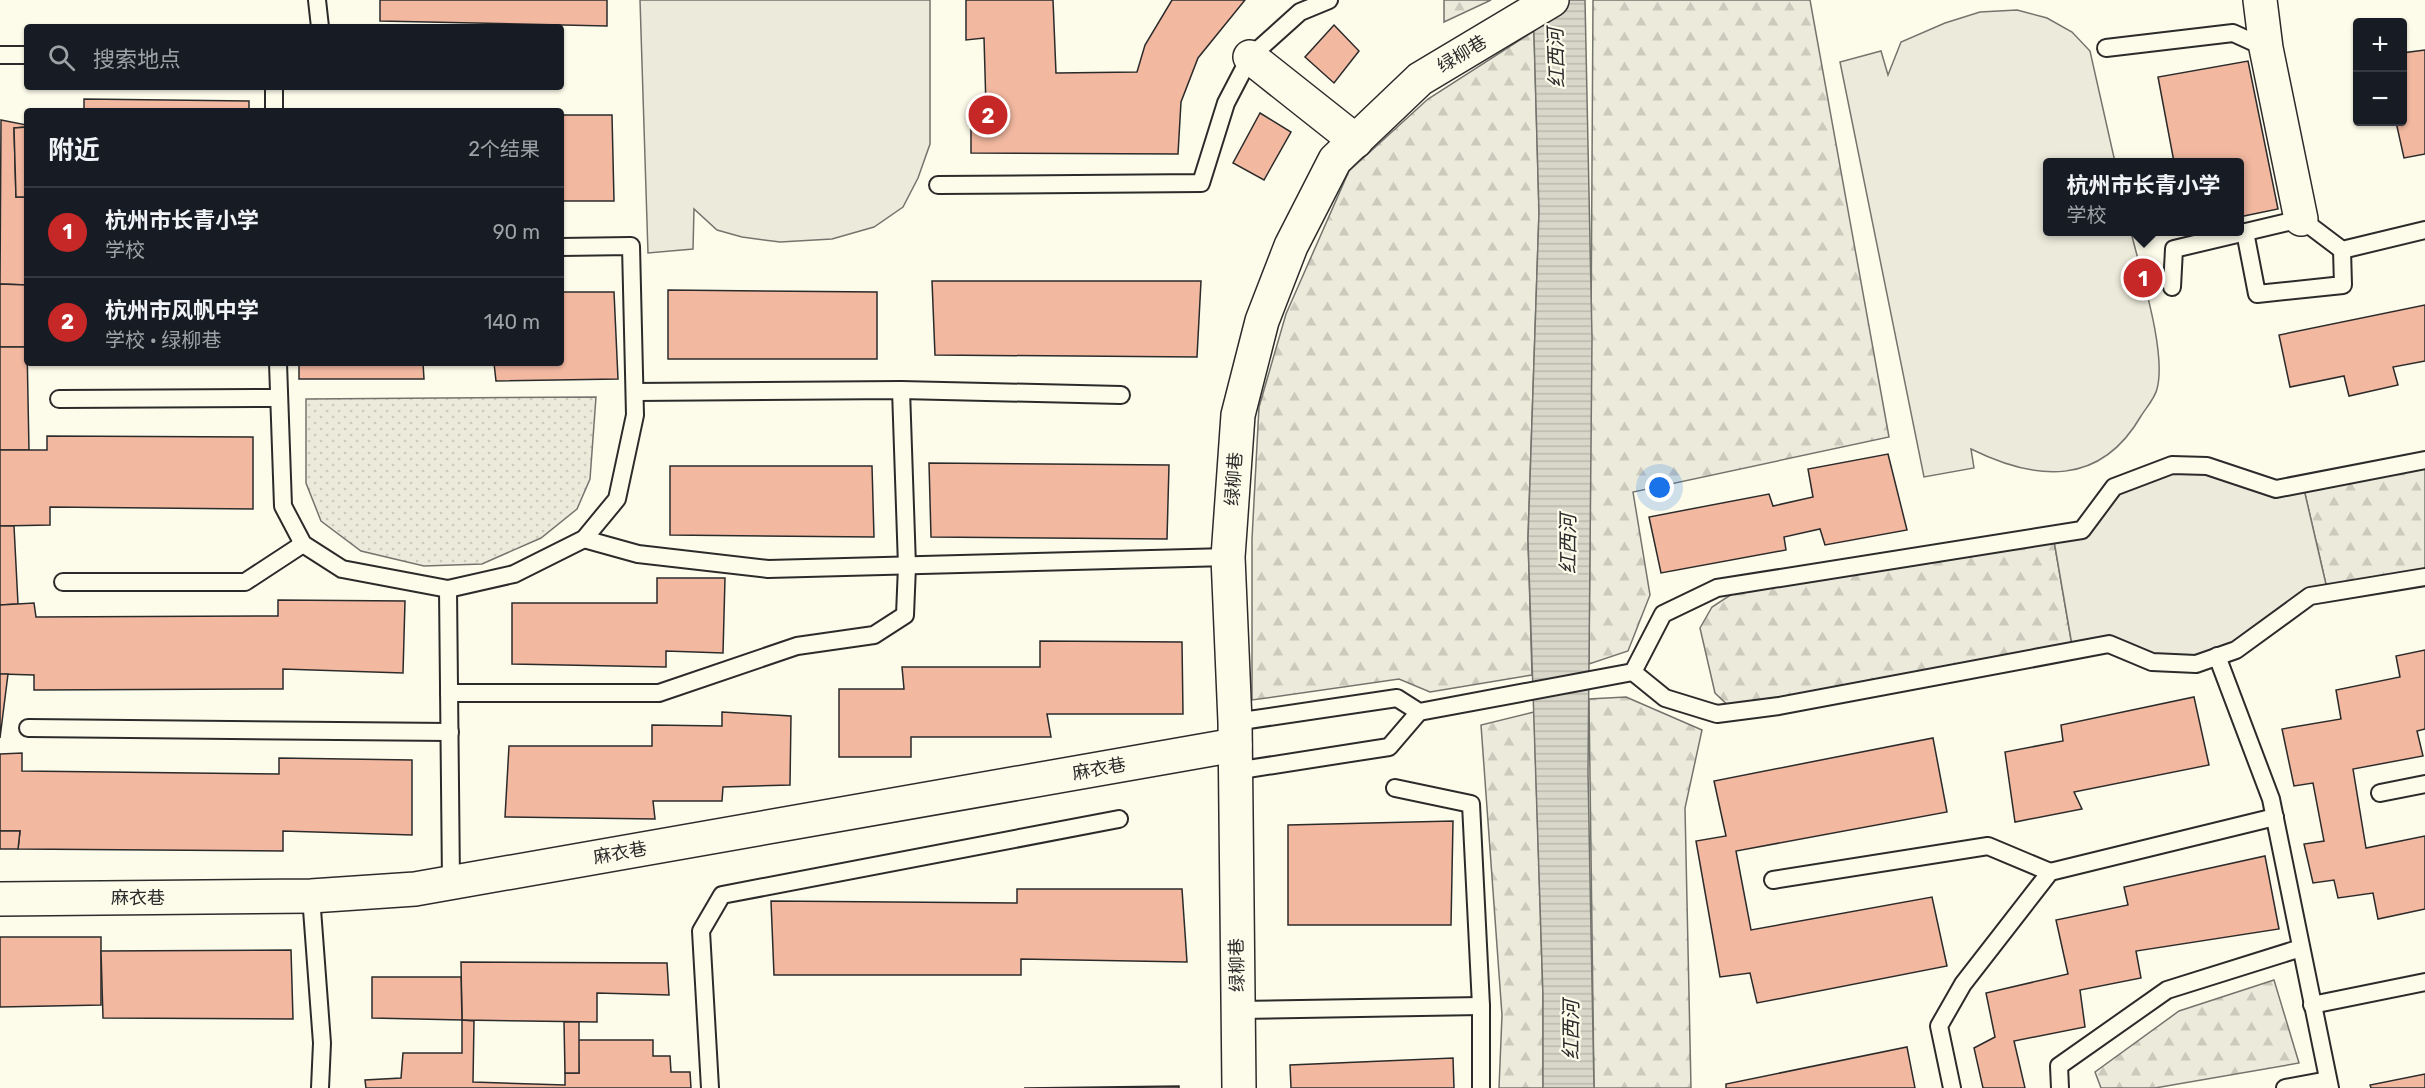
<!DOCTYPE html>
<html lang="zh">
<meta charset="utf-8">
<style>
:root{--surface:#171b24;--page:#242831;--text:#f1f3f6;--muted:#9ea1a6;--line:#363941;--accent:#c62828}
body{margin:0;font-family:Rubik,"Noto Sans SC",sans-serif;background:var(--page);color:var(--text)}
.controls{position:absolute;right:18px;top:18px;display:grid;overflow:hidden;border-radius:6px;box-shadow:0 2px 4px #0004}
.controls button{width:54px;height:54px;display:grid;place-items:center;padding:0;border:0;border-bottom:2px solid var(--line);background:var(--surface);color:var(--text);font:30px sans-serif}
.you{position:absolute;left:1660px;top:488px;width:21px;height:21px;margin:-15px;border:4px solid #fff;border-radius:50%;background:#1a73e8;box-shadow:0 0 0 9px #1a73e833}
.badge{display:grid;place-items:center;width:39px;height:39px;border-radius:50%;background:var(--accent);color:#fff;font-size:20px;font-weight:700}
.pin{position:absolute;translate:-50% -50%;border:3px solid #fff;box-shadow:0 2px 6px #0006}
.popup{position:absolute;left:2043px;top:158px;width:201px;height:78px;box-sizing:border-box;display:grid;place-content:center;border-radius:6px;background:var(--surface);filter:drop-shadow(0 2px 4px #0005);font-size:20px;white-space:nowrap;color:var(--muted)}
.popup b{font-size:22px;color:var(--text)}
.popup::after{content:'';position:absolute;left:50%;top:100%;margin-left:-12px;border:12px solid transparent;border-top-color:var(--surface)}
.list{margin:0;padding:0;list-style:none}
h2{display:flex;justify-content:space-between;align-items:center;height:78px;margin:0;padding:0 24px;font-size:26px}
h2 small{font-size:20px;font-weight:400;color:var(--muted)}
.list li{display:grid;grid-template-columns:39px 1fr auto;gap:18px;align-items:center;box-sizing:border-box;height:90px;padding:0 24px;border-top:2px solid var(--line)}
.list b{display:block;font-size:22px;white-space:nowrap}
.list p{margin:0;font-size:20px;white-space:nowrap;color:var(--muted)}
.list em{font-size:20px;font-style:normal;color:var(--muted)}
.icon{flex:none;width:33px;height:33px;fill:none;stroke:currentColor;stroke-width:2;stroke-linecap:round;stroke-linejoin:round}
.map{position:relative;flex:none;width:2425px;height:1088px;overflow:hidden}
.search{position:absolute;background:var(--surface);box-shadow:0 2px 4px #0004;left:24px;top:24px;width:540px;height:66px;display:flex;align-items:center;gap:15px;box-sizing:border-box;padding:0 21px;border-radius:6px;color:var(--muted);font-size:22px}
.panel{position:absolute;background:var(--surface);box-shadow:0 2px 4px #0004;left:24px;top:108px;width:540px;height:258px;border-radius:6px}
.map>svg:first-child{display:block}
.grass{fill:url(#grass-dots);stroke:#74746e;stroke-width:1.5}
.forest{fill:url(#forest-firs);stroke:#74746e;stroke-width:1.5}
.garden{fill:#ecebdb;stroke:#74746e;stroke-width:1.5}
.parking{fill:#eceadb;stroke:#74746e;stroke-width:1.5}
.water{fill:url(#water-rules);stroke:#74746e;stroke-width:1.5}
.building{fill:#f2b8a0;stroke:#2b2b2b;stroke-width:1.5}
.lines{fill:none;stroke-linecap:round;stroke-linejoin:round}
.lane-casing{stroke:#2b2b2b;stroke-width:20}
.street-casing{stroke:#2b2b2b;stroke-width:36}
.lane{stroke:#fdfbea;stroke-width:16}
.street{stroke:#fdfbea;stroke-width:33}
.labels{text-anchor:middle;stroke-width:4.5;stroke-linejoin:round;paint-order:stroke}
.street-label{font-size:18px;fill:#2b2b2b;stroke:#fdfbea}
.water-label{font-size:20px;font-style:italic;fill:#2b2b2b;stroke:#fdfbea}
</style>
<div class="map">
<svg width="2425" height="1088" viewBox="0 0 2425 1088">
<defs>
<pattern id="grass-dots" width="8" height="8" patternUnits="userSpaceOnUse" patternTransform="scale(1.5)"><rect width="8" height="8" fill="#ecebdb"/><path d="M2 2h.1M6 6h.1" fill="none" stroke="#cbcabc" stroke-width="1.8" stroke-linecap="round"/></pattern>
<pattern id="forest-firs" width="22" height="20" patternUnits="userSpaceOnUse" patternTransform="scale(1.5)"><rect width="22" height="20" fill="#ecebdb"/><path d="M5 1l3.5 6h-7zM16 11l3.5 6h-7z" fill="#cbcabc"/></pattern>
<pattern id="water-rules" width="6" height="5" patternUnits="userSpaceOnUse" patternTransform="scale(1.5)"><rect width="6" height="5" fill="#d8d7c9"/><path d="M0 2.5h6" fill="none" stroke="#bab9ad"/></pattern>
</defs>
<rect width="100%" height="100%" fill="#fdfbea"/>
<!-- grass -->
<polygon class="grass" points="596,397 590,479 577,509 541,538 482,564 424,566 361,551 321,521 306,483 306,399"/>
<!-- forest -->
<g class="forest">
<polygon points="1444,0 1491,0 1444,22"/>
<polygon points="1593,0 1810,0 1889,437 1633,492 1650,595 1628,651 1589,664"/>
<polygon points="1534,31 1539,212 1528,539 1532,675 1430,692 1399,679 1252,700 1252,539 1259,407 1286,314 1349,171 1428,99"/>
<polygon points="2425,460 2425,577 2328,593 2303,485"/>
<polygon points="2053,535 2073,651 1735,712 1715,693 1700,628 1712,607 1749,583"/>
<polygon points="1626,697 1702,730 1685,808 1691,1088 1594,1088 1589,699"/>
<polygon points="1534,712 1543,996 1543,1088 1499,1088 1502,1015 1481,725"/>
<polygon points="2274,980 2299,1063 2155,1088 2101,1088 2095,1072 2179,1011"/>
</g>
<!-- garden -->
<g class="garden">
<polygon points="640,0 930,0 930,144 918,178 903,207 874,227 832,239 780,242 742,237 717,230 694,209 693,249 648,253"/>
<path d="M2017 10 2047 18 2072 32 2090 51 2115 162H2047V232H2131C2140 270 2167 352 2157 389 2155 398 2146 408 2141 416 2100 487 2036 481 1971 449L1974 468 1924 477 1840 62 1881 51 1888 75 1901 42 1945 23 1980 12Z"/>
</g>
<!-- parking -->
<polygon class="parking" points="2172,465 2303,485 2328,593 2236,650 2196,664 2109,644 2073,651 2053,535 2082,530 2114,487"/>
<!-- water -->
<polygon class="water" points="1533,0 1585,0 1592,338 1588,772 1594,1088 1543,1088 1543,996 1528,539 1539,212"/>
<!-- building -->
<g class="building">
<polygon points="380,0 607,0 607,26 380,21"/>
<polygon points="966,0 1053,0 1056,73 1137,72 1145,45 1172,0 1245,0 1198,58 1181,102 1178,154 971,153 971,109 986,107 984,38 966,40"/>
<polygon points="1334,25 1359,51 1334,83 1305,57"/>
<polygon points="2425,50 2425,154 2404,158 2396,122 2402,122 2402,53"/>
<polygon points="2248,61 2278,209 2239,217 2239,162 2174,162 2158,77"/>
<polygon points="84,99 249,101 249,111 84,111"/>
<polygon points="1260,113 1291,132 1264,180 1233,163"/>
<polygon points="561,115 612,115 614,201 561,201"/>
<polygon points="1,120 27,125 27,127 14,128 16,197 27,197 27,285 0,284"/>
<polygon points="27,127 27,197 16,197 14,128"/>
<polygon points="932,281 1201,281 1197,357 935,355"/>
<polygon points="0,284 27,285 27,347 0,347"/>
<polygon points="668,290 877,292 877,359 668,359"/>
<polygon points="561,292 614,292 618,379 496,381 494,363 561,363"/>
<polygon points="2425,305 2425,361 2393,367 2398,385 2349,396 2344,376 2290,387 2279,335"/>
<polygon points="0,347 27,347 29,450 0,450"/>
<polygon points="299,363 423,363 424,379 299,379"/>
<polygon points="47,436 253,437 253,509 50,507 50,525 0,526 0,450 47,450"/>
<polygon points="1888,454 1907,530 1825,545 1820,529 1784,537 1786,550 1661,573 1649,517 1769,494 1773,506 1813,497 1808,469"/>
<polygon points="929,463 1169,465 1167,539 931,537"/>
<polygon points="670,466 872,466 874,537 670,535"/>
<polygon points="0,526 14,526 18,604 0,605"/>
<polygon points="657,578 725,578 723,653 666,651 666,667 512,664 512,603 657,603"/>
<polygon points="278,600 405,601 403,673 283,669 283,689 34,690 34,675 0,674 0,605 34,603 36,617 278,616"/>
<polygon points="1040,641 1182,642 1183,714 1047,714 1051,737 911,737 911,757 839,757 839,689 904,689 902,667 1040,667"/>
<polygon points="2425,650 2425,729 2417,731 2423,756 2353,769 2366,848 2425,836 2425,909 2378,919 2373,893 2338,898 2334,880 2313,883 2304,844 2324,841 2313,783 2294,786 2282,729 2341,719 2336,690 2400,677 2396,656"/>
<polygon points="0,674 8,674 0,738"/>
<polygon points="2194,697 2209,765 2074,792 2082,809 2015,822 2005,752 2063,741 2061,725"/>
<polygon points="722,712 791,716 790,785 723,787 722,801 653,801 655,819 505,817 509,746 652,746 652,725 722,726"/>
<polygon points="1933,738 1947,812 1736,851 1751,930 1932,897 1947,966 1757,1003 1750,973 1720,977 1696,841 1726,836 1714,781"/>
<polygon points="22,753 22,771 279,774 279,758 412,760 412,835 283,831 283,851 18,849 20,831 0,831 0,754"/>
<polygon points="1453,821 1451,925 1288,925 1288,825"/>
<polygon points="0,831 20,831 18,849 0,849"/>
<polygon points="2265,856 2279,929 2136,951 2141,978 2080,990 2085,1027 2014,1041 2025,1088 1983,1088 1974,1048 1995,1037 1986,993 2068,974 2056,920 2128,905 2124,887"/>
<polygon points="1017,889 1182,889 1187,962 1021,959 1021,975 774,975 771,901 1017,903"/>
<polygon points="0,937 101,937 101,1005 0,1007"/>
<polygon points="291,950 293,1019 103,1018 101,951"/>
<polygon points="461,962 667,963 669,995 597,993 597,1022 462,1020"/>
<polygon points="372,977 461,977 462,1020 372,1018"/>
<polygon points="462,1020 474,1021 473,1082 565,1085 565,1073 579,1073 578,1040 653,1040 653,1056 670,1056 671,1072 690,1072 691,1088 366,1088 365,1080 401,1078 403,1053 462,1053"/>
<polygon points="564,1022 579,1022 579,1073 565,1073"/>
<polygon points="1907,1047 1915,1088 1726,1088 1726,1084"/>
<polygon points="1453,1058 1454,1088 1291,1088 1290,1065"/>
<polygon points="2425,1074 2425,1088 2371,1088 2370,1085"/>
<polygon points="1179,1086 1179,1088 1024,1088"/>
</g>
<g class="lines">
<defs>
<g id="lane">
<polyline points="317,0 320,27"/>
<polyline points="2106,48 2233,33 2266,48"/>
<polyline points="0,55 27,55"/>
<polyline points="274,111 274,87"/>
<polyline points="938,185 1201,183 1226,103 1250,57 1300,12 1329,0"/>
<polyline points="2245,232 2257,294 2343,285 2342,250"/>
<polyline points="2172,287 2174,249 2301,219 2342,250 2425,230"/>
<polyline points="278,363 283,506 303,544 342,569 448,589 514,574 584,539 617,499 635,415 631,246 561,247"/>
<polyline points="635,392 901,390 1121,395"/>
<polyline points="59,399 279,398"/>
<polyline points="584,539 638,554 768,569 1228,557"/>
<polyline points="63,582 245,582 303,544"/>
<polyline points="448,589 451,882"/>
<polyline points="2217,656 2271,799 2330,1088"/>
<polyline points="1633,672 1665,698 1717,714 1779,706 2109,644 2152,662 2196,664 2236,650 2310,596 2425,577"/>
<polyline points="449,693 659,693 797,646 874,635 905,615 907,566 901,390"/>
<polyline points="1235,722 1397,698 1419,712 1633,672 1663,614 1717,588 2082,530 2114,487 2172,465 2207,466 2276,489 2425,460"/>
<polyline points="28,728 450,732"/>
<polyline points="1235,771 1389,747 1419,712"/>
<polyline points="1395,788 1471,804 1481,1006 1481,1088"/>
<polyline points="2380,793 2425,784"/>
<polyline points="1773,880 1988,846 2050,872"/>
<polyline points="311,896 322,1043 320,1088"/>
<polyline points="2312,1005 2425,982"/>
<polyline points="1238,1010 1481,1006"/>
<polyline points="710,1088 701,931 722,895 1119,819"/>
<polyline points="1952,1088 1939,1026 1963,984 2050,872 2275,817"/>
<polyline points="2060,1088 2059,1066 2167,990 2301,948"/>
<polyline points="2285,1088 2328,1080"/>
</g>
<g id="street">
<polyline points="2260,0 2266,48 2301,219"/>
<polyline points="1250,57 1356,141"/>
<polyline points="0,899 311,896 415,889 1235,745"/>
<polyline points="1239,1088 1235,722 1228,557 1238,415 1262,321 1291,246 1335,160 1420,79 1552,0"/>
</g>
</defs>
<!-- lane casing -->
<use href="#lane" class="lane-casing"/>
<!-- street casing -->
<use href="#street" class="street-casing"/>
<!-- lane -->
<use href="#lane" class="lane"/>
<!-- street -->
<use href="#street" class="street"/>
</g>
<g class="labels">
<!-- street labels -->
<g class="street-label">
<text transform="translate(1462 54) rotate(-31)" y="6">绿柳巷</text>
<text transform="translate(1234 479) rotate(-86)" y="6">绿柳巷</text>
<text transform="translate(1099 769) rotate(-10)" y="6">麻衣巷</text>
<text transform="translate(620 853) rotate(-10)" y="6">麻衣巷</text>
<text x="138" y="904">麻衣巷</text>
<text transform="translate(1237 965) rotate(-91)" y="6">绿柳巷</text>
</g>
<!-- water labels -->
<g class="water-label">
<text transform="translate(1556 58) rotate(-92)" y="7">红西河</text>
<text transform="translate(1568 544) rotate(-90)" y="7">红西河</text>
<text transform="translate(1571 1030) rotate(-90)" y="7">红西河</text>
</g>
</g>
</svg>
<div class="controls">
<button>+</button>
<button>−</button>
</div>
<div class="you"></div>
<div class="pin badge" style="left:2143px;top:278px">1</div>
<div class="popup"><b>杭州市长青小学</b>学校</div>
<div class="pin badge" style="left:988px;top:115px">2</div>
<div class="search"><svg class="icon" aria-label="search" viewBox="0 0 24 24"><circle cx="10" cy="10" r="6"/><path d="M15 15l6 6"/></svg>搜索地点</div>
<section class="panel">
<h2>附近<small>2个结果</small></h2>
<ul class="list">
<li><span class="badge">1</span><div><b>杭州市长青小学</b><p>学校</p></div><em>90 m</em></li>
<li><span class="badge">2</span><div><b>杭州市风帆中学</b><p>学校 · 绿柳巷</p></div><em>140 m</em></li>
</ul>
</section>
</div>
